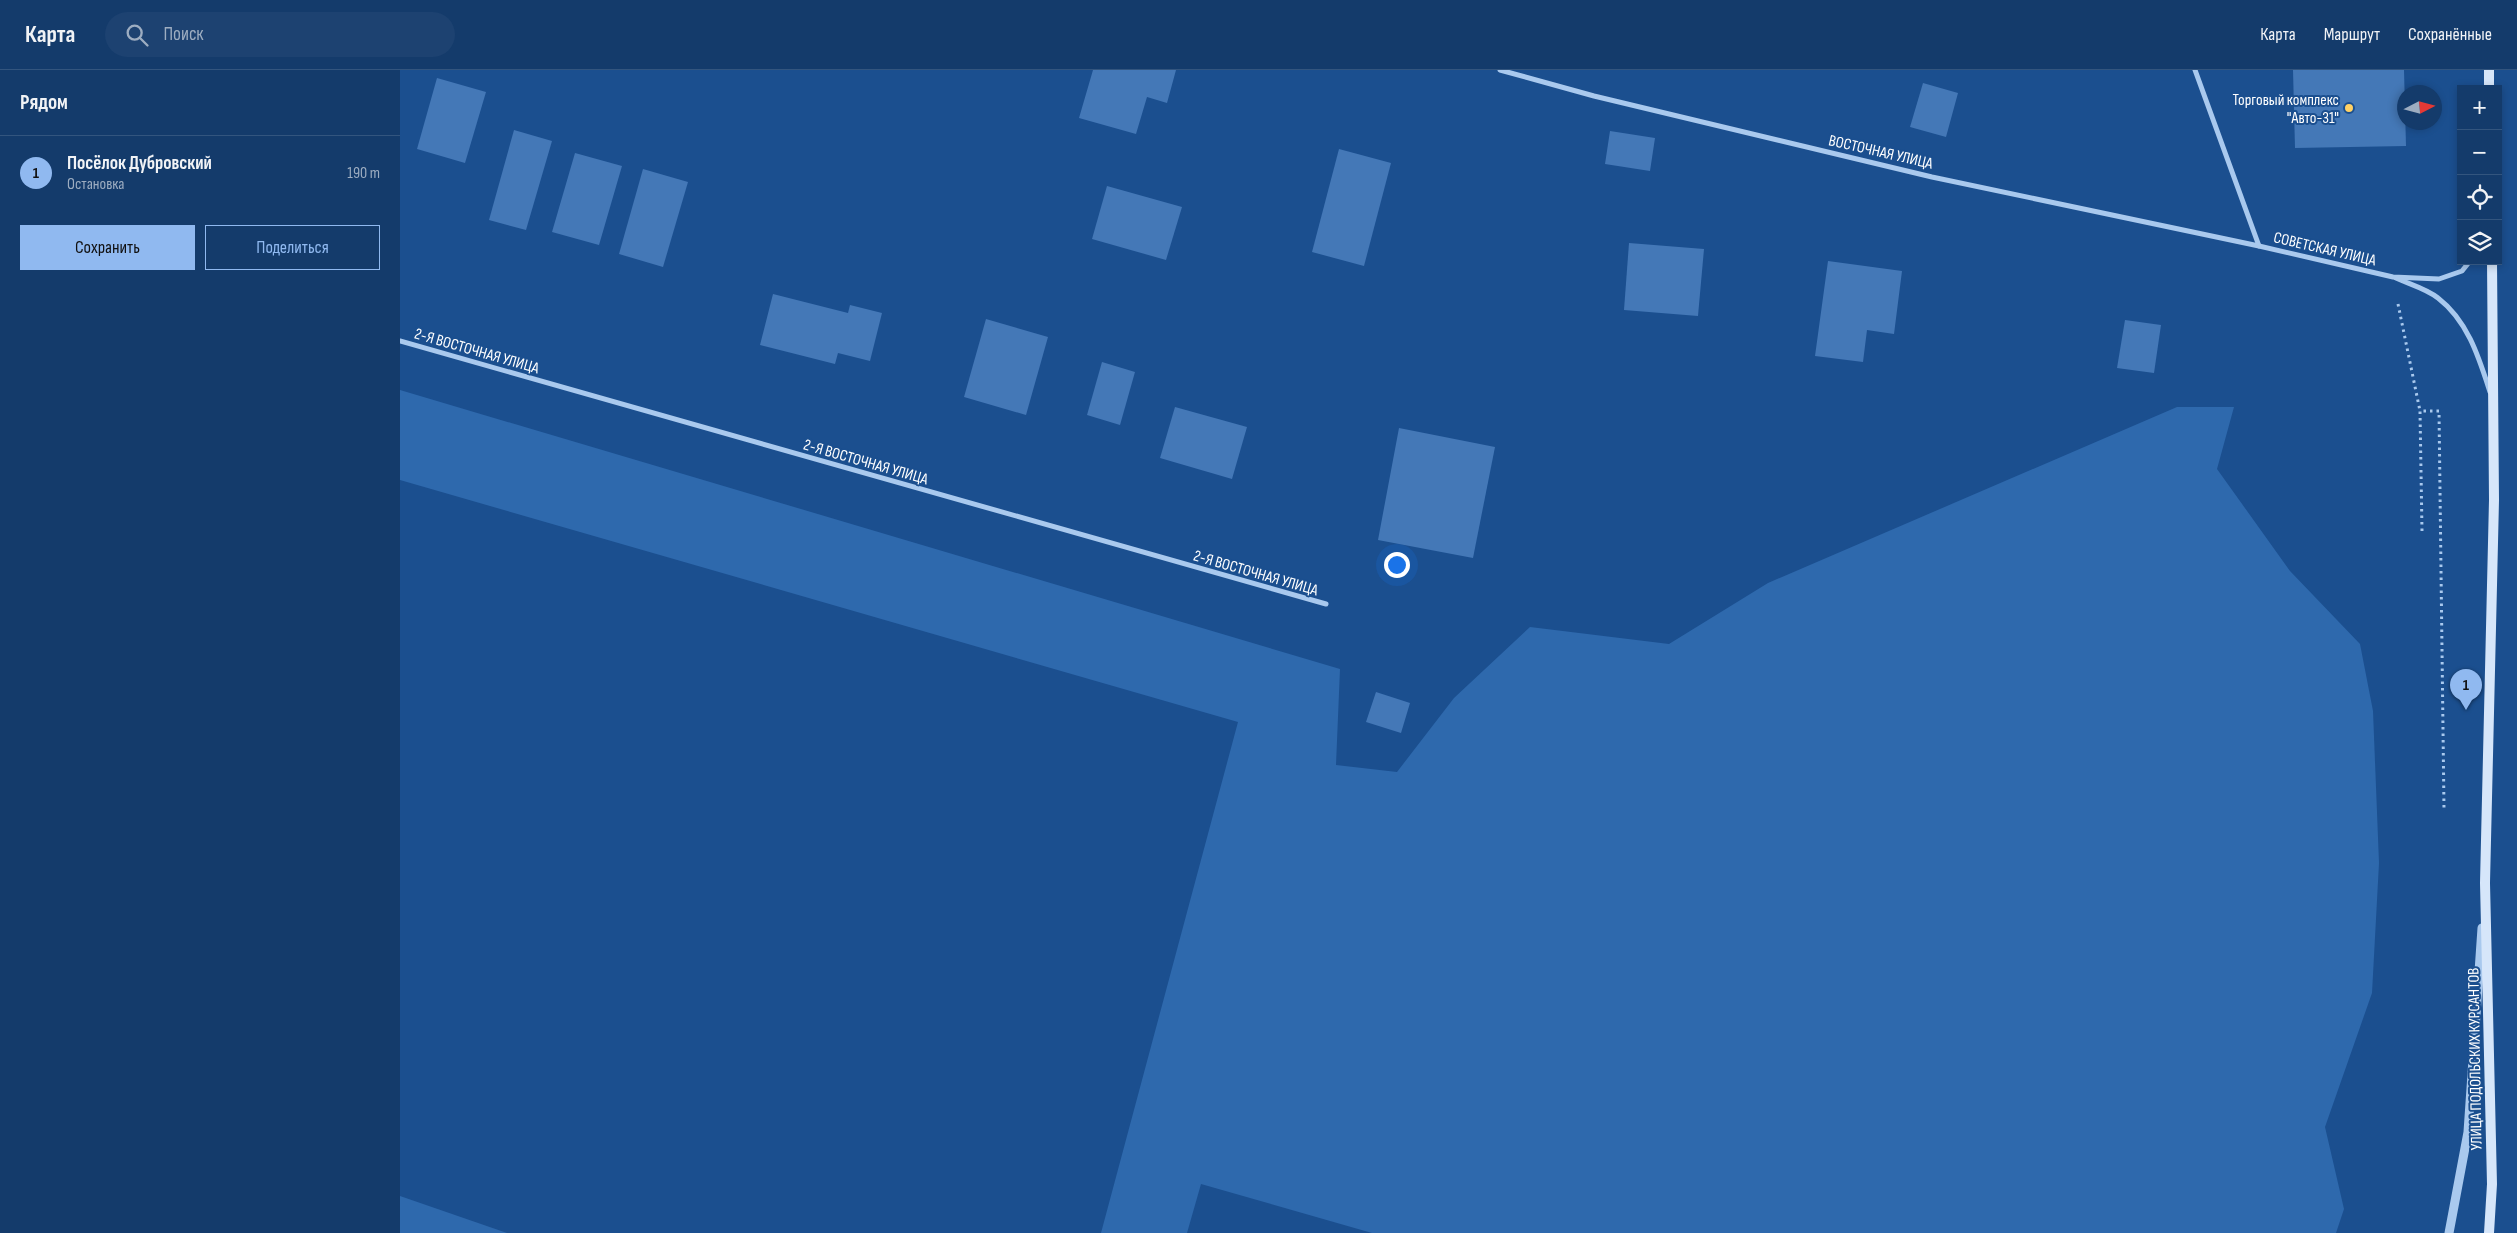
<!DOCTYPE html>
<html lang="ru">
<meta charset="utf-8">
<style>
:root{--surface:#143b6b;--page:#1d4271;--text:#f1f3f6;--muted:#9dadc1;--line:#33557e;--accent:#90b9f0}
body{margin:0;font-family:"Sofia Sans Condensed",sans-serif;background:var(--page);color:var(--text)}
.controls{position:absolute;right:15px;top:15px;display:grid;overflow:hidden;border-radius:0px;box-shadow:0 2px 8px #0003}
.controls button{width:45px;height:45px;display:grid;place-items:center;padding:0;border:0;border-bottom:1px solid var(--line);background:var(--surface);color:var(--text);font:25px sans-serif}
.compass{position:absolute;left:1997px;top:15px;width:45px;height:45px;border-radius:50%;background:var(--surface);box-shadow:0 2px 8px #0003;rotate:84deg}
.you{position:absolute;left:996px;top:494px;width:18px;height:18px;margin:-12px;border:4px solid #fff;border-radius:50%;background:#1a73e8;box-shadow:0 0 0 8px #1a73e833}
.badge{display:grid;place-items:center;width:32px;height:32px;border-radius:50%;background:var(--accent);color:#111;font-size:16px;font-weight:700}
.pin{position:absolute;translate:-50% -41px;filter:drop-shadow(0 1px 2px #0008)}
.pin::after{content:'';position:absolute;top:26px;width:18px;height:15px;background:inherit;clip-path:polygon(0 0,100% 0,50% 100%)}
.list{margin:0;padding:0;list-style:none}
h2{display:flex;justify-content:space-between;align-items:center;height:65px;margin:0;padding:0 20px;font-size:21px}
h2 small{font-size:16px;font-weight:400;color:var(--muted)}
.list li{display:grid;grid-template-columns:32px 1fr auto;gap:15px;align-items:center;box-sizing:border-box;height:75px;padding:0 20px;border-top:1px solid var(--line)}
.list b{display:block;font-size:19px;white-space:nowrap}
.list p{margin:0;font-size:16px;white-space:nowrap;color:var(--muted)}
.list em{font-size:16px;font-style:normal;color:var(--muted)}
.actions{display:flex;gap:10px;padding:15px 20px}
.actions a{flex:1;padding:11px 0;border:1px solid var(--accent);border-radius:0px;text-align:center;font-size:18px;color:var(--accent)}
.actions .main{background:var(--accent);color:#111}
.icon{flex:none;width:28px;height:28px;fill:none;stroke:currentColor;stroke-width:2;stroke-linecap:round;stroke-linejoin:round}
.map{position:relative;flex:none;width:2117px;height:1163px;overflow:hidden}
header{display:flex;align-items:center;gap:30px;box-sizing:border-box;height:70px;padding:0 25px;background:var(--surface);border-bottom:1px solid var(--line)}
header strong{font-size:24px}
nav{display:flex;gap:28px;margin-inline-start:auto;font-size:18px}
.search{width:350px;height:45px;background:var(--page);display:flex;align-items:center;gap:12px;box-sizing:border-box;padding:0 18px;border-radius:28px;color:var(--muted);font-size:19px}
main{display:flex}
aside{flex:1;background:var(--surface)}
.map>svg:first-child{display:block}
.green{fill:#2e69ad}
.building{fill:#4478b7}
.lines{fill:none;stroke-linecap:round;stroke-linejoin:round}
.path{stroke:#a9c9ee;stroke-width:3;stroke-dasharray:2.5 4;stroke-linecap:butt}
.minor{stroke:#a9c9ee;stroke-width:5}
.tertiary{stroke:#a9c9ee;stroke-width:9}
.secondary{stroke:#d6e6fa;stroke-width:10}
.poi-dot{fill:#ffd166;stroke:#1b4f8f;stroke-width:2}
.labels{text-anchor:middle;stroke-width:4;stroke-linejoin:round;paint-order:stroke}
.poi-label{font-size:16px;fill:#fff;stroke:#1b4f8f;text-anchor:end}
.street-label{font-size:16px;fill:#fff;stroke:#1b4f8f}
</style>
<header>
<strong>Карта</strong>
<div class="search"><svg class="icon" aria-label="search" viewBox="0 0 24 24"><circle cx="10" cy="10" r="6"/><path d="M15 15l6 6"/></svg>Поиск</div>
<nav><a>Карта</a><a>Маршрут</a><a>Сохранённые</a></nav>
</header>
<main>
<aside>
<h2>Рядом<small></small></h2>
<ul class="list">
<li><span class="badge">1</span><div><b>Посёлок Дубровский</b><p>Остановка</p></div><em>190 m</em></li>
</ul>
<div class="actions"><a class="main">Сохранить</a><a>Поделиться</a></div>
</aside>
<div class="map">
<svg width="2117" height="1163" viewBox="0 0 2117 1163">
<rect width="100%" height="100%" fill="#1b4f8f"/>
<!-- green -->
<g class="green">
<polygon points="0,320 940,599 936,695 997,702 1054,628 1130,557 1269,574 1368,513 1777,337 1834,337 1817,399 1890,501 1960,574 1973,641 1979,793 1972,923 1925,1057 1944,1139 1936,1163 972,1163 801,1114 787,1163 701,1163 838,652 0,410"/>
<polygon points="0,1126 107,1163 0,1163"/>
</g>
<!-- building -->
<g class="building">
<polygon points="693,0 776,0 767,33 747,27 736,64 679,48"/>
<polygon points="1893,0 2004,0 2006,76 1895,78"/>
<polygon points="37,8 86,22 65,93 17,79"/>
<polygon points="1523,13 1558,23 1546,67 1510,57"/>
<polygon points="114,60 152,71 126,160 89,150"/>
<polygon points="1210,61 1255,68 1250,101 1205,94"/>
<polygon points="939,79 991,93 964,196 912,182"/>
<polygon points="175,83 222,96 199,175 152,162"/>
<polygon points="243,99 288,112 263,197 219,184"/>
<polygon points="707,116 782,137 766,190 692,169"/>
<polygon points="1229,173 1304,179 1298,246 1224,240"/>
<polygon points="1428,191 1502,201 1494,264 1467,260 1463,292 1415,286"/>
<polygon points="373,224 448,243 450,235 482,243 470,291 438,283 435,294 360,275"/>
<polygon points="586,249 648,267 626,345 564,327"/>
<polygon points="1725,250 1761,255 1754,303 1717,298"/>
<polygon points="702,292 735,302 720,355 687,345"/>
<polygon points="775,337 847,357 832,409 760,388"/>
<polygon points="999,358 1095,377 1073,488 978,470"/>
<polygon points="976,622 1010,633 1001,663 966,652"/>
</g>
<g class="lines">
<!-- path -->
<g class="path">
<polyline points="1998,234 2020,341"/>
<polyline points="2022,461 2020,341 2039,341 2044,739"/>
</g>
<!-- minor -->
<g class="minor">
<polyline points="1100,0 1194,26 1532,107 1859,176 1993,207 2039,209 2062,201 2070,191"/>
<polyline points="1795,0 1859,176"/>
<path d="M1996 208C2009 214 2027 219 2038 228 2068 251 2079 288 2090 322"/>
<polyline points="0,271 926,534"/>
</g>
<!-- tertiary -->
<polyline class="tertiary" points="2049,1163 2068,1062 2082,858"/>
<!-- secondary -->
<g class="secondary">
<polyline points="2089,0 2089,19"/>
<polyline points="2089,1163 2092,1114 2085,813 2094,430 2092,191"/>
</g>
</g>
<!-- markers -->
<circle class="poi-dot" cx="1949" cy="38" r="5"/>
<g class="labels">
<!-- poi labels -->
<g class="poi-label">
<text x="1939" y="35">Торговый комплекс<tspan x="1939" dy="18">"Авто-31"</tspan></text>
</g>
<!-- street labels -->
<g class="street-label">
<text transform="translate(1481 81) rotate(13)" y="6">ВОСТОЧНАЯ УЛИЦА</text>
<text transform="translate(1925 178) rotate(13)" y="6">СОВЕТСКАЯ УЛИЦА</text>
<text transform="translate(77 280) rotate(16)" y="6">2-Я ВОСТОЧНАЯ УЛИЦА</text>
<text transform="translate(466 391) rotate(16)" y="6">2-Я ВОСТОЧНАЯ УЛИЦА</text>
<text transform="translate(856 502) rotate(16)" y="6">2-Я ВОСТОЧНАЯ УЛИЦА</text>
<text transform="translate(2074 989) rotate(-91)" y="6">УЛИЦА ПОДОЛЬСКИХ КУРСАНТОВ</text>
</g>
</g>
</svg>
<div class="controls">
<button>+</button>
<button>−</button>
<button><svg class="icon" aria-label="locate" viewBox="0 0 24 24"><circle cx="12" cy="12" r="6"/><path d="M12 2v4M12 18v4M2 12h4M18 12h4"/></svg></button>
<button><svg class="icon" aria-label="layers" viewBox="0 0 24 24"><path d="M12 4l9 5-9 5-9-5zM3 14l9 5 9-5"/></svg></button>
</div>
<svg class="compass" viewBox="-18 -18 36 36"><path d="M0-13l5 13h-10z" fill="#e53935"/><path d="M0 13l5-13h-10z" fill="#9dadc1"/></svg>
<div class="you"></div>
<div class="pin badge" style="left:2066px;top:640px">1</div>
</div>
</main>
